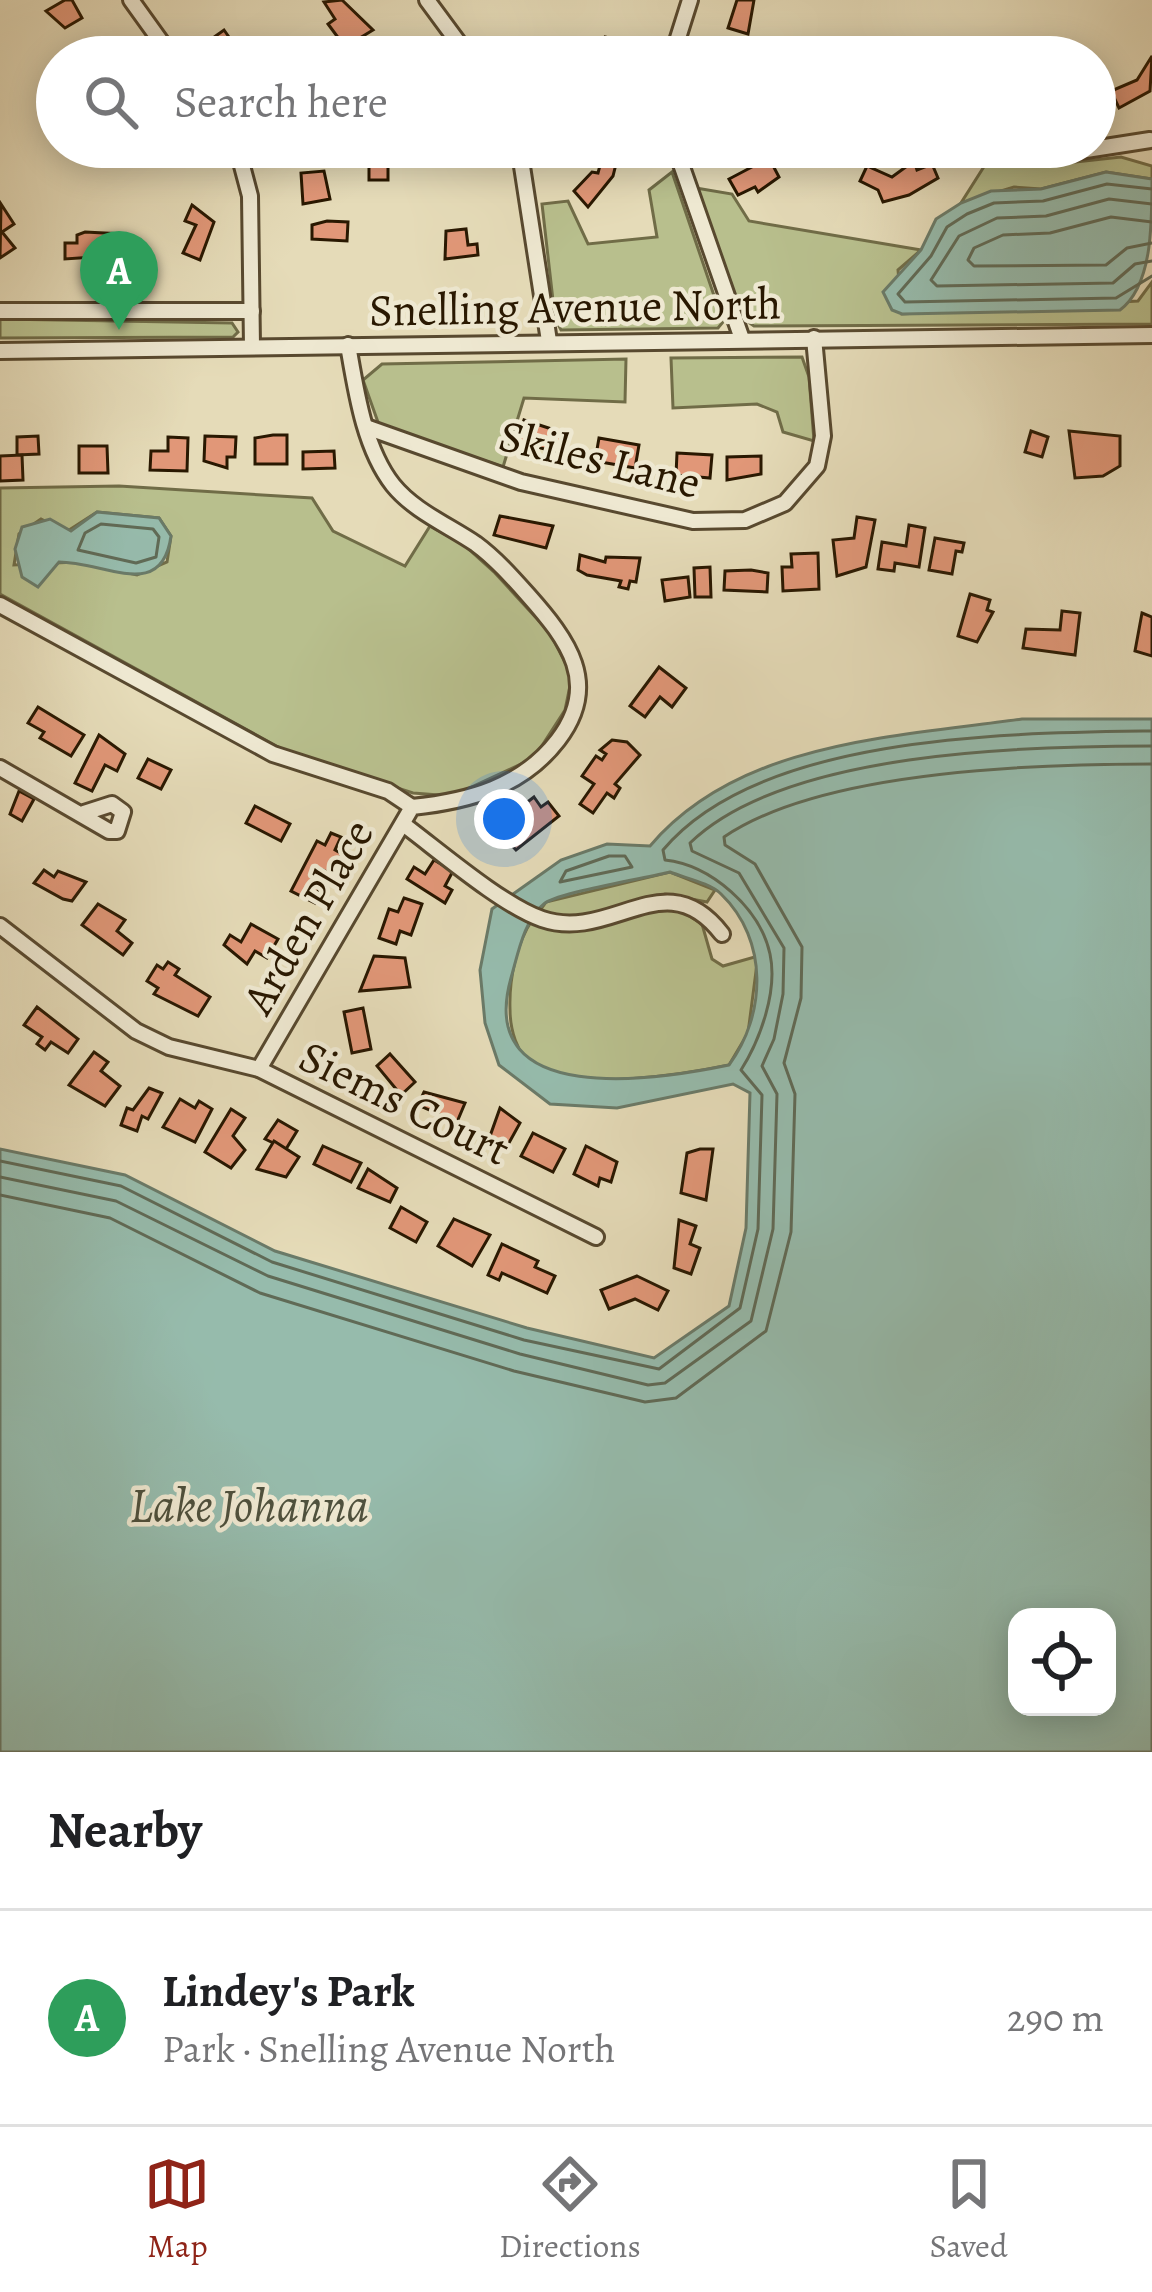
<!DOCTYPE html>
<meta charset="utf-8">
<style>
:root{--surface:#fff;--page:#f2f2f2;--text:#202124;--muted:#757577;--line:#e0e0e0;--accent:#8f2418}
body{margin:0;font-family:Alegreya,serif;background:var(--page);color:var(--text)}
.controls{position:absolute;right:36px;bottom:36px;display:grid;overflow:hidden;border-radius:24px;box-shadow:0 6px 30px #0003}
.controls button{width:108px;height:108px;display:grid;place-items:center;padding:0;border:0;border-bottom:3px solid var(--line);background:var(--surface);color:var(--text);font:60px sans-serif}
.you{position:absolute;left:504px;top:819px;width:42px;height:42px;margin:-30px;border:9px solid #fff;border-radius:50%;background:#1a73e8;box-shadow:0 0 0 18px #1a73e833}
.badge{display:grid;place-items:center;width:78px;height:78px;border-radius:50%;background:var(--accent);color:#fff;font-size:39px;font-weight:700}
.pin{position:absolute;translate:-50% -99px;filter:drop-shadow(0 3px 6px #0008)}
.pin::after{content:'';position:absolute;top:63px;width:42px;height:36px;background:inherit;clip-path:polygon(0 0,100% 0,50% 100%)}
.list{margin:0;padding:0;list-style:none}
h2{display:flex;justify-content:space-between;align-items:center;height:156px;margin:0;padding:0 48px;font-size:51px}
h2 small{font-size:39px;font-weight:400;color:var(--muted)}
.list li{display:grid;grid-template-columns:78px 1fr auto;gap:36px;align-items:center;box-sizing:border-box;height:216px;padding:0 48px;border-top:3px solid var(--line)}
.list b{display:block;font-size:45px;white-space:nowrap}
.list p{margin:0;font-size:39px;white-space:nowrap;color:var(--muted)}
.list em{font-size:39px;font-style:normal;color:var(--muted)}
.icon{flex:none;width:66px;height:66px;fill:none;stroke:currentColor;stroke-width:2;stroke-linecap:round;stroke-linejoin:round}
.map{position:relative;flex:none;width:1152px;height:1752px;overflow:hidden}
.search{position:absolute;background:var(--surface);box-shadow:0 6px 30px #0003;left:36px;right:36px;top:36px;height:132px;display:flex;align-items:center;gap:30px;box-sizing:border-box;padding:0 42px;border-radius:66px;color:var(--muted);font-size:45px}
.sheet{height:372px;background:var(--surface)}
nav{display:flex;justify-content:space-around;align-items:center;box-sizing:border-box;height:168px;border-top:3px solid var(--line);background:var(--surface);font-size:33px;color:var(--muted)}
nav a{display:grid;justify-items:center;gap:6px}
nav .on{color:var(--accent)}
.map>svg:first-child{display:block}
.green{fill:#b8bf8d;stroke:#706c47;stroke-width:3;fill-rule:evenodd}
.water{fill:#96bbac;stroke:#6a7a68;stroke-width:3;fill-rule:evenodd}
.lines{fill:none;stroke-linecap:round;stroke-linejoin:round}
.shore{stroke:#606a56;stroke-width:3}
.building{fill:#e19778;stroke:#291801;stroke-width:3}
.minor-casing{stroke:#58492f;stroke-width:20}
.minor{stroke:#eee8d1;stroke-width:14}
.labels{text-anchor:middle;stroke-width:9;stroke-linejoin:round;paint-order:stroke}
.street-label{font-size:45px;fill:#291801;stroke:#eee8d1}
.water-label{font-size:48px;font-style:italic;fill:#4f513d;stroke:#eee8d1}
</style>
<div class="map">
<svg width="1152" height="1752" viewBox="0 0 1152 1752">
<rect width="100%" height="100%" fill="#e5dbb8"/>
<filter id="stains"><feTurbulence type="fractalNoise" baseFrequency=".00167" numOctaves="4"/><feColorMatrix values="0 0 0 0 .2 0 0 0 0 .09 0 0 0 0 .02 0 0 0 .5 -.17"/></filter>
<radialGradient id="worn" r=".72"><stop offset=".6" stop-color="#630" stop-opacity="0"/><stop offset="1" stop-color="#630" stop-opacity=".3"/></radialGradient>
<!-- green -->
<g class="green">
<polygon points="992,154 1039,166 1121,157 1152,166 1152,179 1106,172 1041,189 1014,187 961,203"/>
<polygon points="672,172 723,322 718,328 561,330 555,318 542,204 568,201 588,244 657,237 649,190"/>
<polygon points="696,188 732,194 749,221 921,250 898,270 902,314 1138,301 1152,282 1152,324 754,326 741,317"/>
<polygon points="0,319 232,323 238,332 233,337 0,338"/>
<polygon points="802,357 809,377 814,441 783,432 777,412 757,404 673,408 671,358"/>
<polygon points="626,359 625,402 524,398 503,467 379,425 363,380 382,364"/>
<path d="M119 486 312 498 333 531 405 566 430 526 464 545 495 573 550 633 572 676 565 710 534 758 452 796 413 793 291 754 0 594V488ZM97 512 159 518 171 536 167 562 137 575 76 562 14 565 19 534 41 519 66 532Z"/>
<polygon points="670,872 715,890 707,902 665,894 584,920 538,913 546,902"/>
<path d="M678 909 702 924 712 959 723 966 758 956 748 1033 729 1065C681 1075 579 1091 535 1066 516 1055 510 1028 510 1009 509 980 516 943 533 919L541 923Z"/>
</g>
<!-- water -->
<g class="water">
<path d="M1106 172 1152 179C1152 226 1152 286 1120 310L902 314 892 310 883 292 921 250 936 219 961 203 991 191 1041 189Z"/>
<path d="M97 512 159 518 171 536C162 602 105 562 59 562L38 587 22 577 15 549 22 527 50 519 71 531Z"/>
<path d="M1022 719H1152V1752H0V1149L125 1175 275 1251 527 1328 654 1358 729 1306 746 1228 750 1093 733 1084 617 1108 550 1104 499 1065 485 1023 480 970 492 909 561 860 607 844 650 846C739 741 895 737 1022 719ZM670 872C685 878 710 883 721 894 769 940 766 1015 729 1065 657 1080 474 1109 511 978 518 954 524 919 545 903 561 892 646 878 670 872ZM1017 1617H1107V1707H1017Z"/>
</g>
<g class="lines">
<!-- shore -->
<g class="shore">
<polyline points="1152,189 1107,184 1043,201 994,203 967,214 947,227 931,256 898,294 905,302 1116,298 1152,276"/>
<polyline points="1152,204 1109,199 1046,216 997,218 959,236 931,280 937,286 1113,283 1135,264 1152,261"/>
<polyline points="1152,222 1111,217 1050,233 1003,235 974,248 968,260 974,266 1106,265 1127,248 1152,243"/>
<polygon points="101,524 153,529 159,537 156,557 136,563 78,550 85,533"/>
<polygon points="609,856 625,856 632,867 560,882 566,871"/>
<path d="M0 1161 121 1186 272 1262 524 1340 659 1369 740 1308 758 1229 762 1095 741 1070C760 1040 778 991 770 954 760 908 711 865 665 860L663 850C760 734 1010 733 1152 731"/>
<path d="M0 1177 116 1201 268 1276 520 1354 648 1385 665 1383 751 1321 773 1229 777 1094 762 1066 774 1039 783 994 784 948 739 873 692 851 690 843C785 751 1025 746 1152 746"/>
<path d="M0 1195 110 1218 260 1293 514 1371 645 1402 676 1398 766 1331 791 1232 795 1094 784 1063 801 998 802 947 755 864 725 845 724 837C821 771 1035 764 1152 764"/>
</g>
</g>
<!-- building -->
<g class="building">
<polygon points="65,0 72,0 82,18 65,28 46,11"/>
<polygon points="342,0 373,30 345,47 328,24 335,19 324,2"/>
<polygon points="737,0 754,0 748,34 728,28"/>
<polygon points="224,30 243,57 219,57 210,40"/>
<polygon points="605,37 627,42 623,57 595,57"/>
<polygon points="1152,56 1150,91 1119,108 1111,91 1137,80"/>
<rect x="369" y="158" width="19" height="22"/>
<polygon points="602,158 617,160 613,176 588,207 574,191 592,172 598,173"/>
<polygon points="769,158 779,177 758,192 755,187 738,195 729,179"/>
<polygon points="914,161 917,170 932,164 938,178 909,195 883,202 878,190 860,181 867,166 892,177"/>
<polygon points="324,171 330,199 303,204 301,173"/>
<polygon points="1,204 14,224 2,232 15,248 0,258"/>
<polygon points="192,205 214,222 200,260 183,253 196,225 185,221"/>
<polygon points="327,221 348,222 347,241 312,239 312,225"/>
<polygon points="466,229 468,245 477,244 478,255 445,259 446,231"/>
<polygon points="85,232 123,234 123,255 65,259 65,243 77,243 77,235"/>
<polygon points="524,420 570,435 564,454 517,442"/>
<polygon points="1031,431 1048,437 1042,457 1025,452"/>
<polygon points="1069,431 1120,436 1120,466 1103,476 1075,478"/>
<polygon points="273,435 287,435 287,464 255,464 255,438"/>
<polygon points="38,436 39,454 17,455 17,437"/>
<polygon points="205,436 236,437 235,457 227,457 227,468 204,461"/>
<polygon points="168,437 188,438 187,471 150,470 151,451 168,451"/>
<polygon points="599,438 639,445 635,468 595,461"/>
<polygon points="79,446 107,446 108,473 79,473"/>
<polygon points="334,451 335,468 303,469 303,452"/>
<polygon points="677,453 712,455 710,478 676,475"/>
<polygon points="22,455 23,480 0,481 0,456"/>
<polygon points="761,456 761,474 727,480 727,457"/>
<polygon points="500,516 553,526 546,548 494,535"/>
<polygon points="857,517 875,520 866,567 837,576 833,540 854,538"/>
<polygon points="909,525 925,528 919,567 895,563 894,571 878,569 882,542 906,546"/>
<polygon points="935,538 964,543 962,552 956,551 952,574 929,570"/>
<polygon points="818,553 819,589 783,591 782,567 792,567 791,554"/>
<polygon points="580,555 605,562 606,557 640,558 636,582 630,581 628,589 619,587 621,581 587,575 578,570"/>
<polygon points="710,567 711,597 695,597 694,568"/>
<polygon points="751,570 768,573 767,592 724,590 725,571"/>
<polygon points="688,577 690,597 665,601 662,580"/>
<polygon points="970,594 990,600 987,610 993,612 977,642 958,636"/>
<polygon points="1062,611 1080,613 1075,655 1023,648 1026,629 1060,630"/>
<polygon points="1142,613 1152,617 1152,656 1135,651"/>
<polygon points="659,667 686,688 672,707 660,697 645,717 630,706"/>
<polygon points="38,707 84,735 71,756 40,738 44,732 28,723"/>
<polygon points="99,735 125,754 117,771 105,765 92,791 75,783"/>
<polygon points="612,740 627,742 640,755 615,784 620,788 614,798 607,793 593,813 580,804 594,784 582,776 596,756 602,760 606,754 600,750"/>
<polygon points="148,759 171,770 161,789 138,778"/>
<polygon points="19,791 34,799 22,821 10,814"/>
<polygon points="534,797 541,807 548,802 559,816 516,850 497,829 522,816 517,810"/>
<polygon points="255,806 290,824 281,841 246,823"/>
<polygon points="331,833 341,837 335,850 342,854 332,874 323,870 315,903 291,891 317,841 325,845"/>
<polygon points="434,860 453,871 445,886 452,890 445,903 407,879 414,867 425,874"/>
<polygon points="44,870 54,877 58,871 86,882 72,901 63,899 34,883"/>
<polygon points="404,898 422,904 411,935 400,931 396,944 379,938 389,909 398,912"/>
<polygon points="98,904 125,920 117,931 132,943 123,955 82,925"/>
<polygon points="251,924 278,939 267,958 255,951 247,964 224,945 230,935 241,942"/>
<polygon points="374,956 405,958 410,987 360,991"/>
<polygon points="168,962 179,969 175,975 210,997 198,1016 154,994 158,988 147,981 157,965 163,969"/>
<polygon points="37,1007 78,1039 68,1053 51,1042 45,1050 37,1044 42,1037 24,1025"/>
<polygon points="363,1008 371,1049 352,1053 344,1012"/>
<polygon points="94,1052 108,1062 101,1071 120,1086 105,1106 69,1085"/>
<polygon points="390,1054 415,1082 401,1095 377,1066"/>
<polygon points="149,1088 162,1093 148,1119 142,1116 137,1131 121,1125 127,1108 133,1110"/>
<polygon points="424,1092 465,1103 457,1122 418,1105"/>
<polygon points="180,1099 195,1108 199,1101 212,1109 195,1142 163,1127"/>
<polygon points="500,1108 520,1123 505,1150 489,1139"/>
<polygon points="231,1109 245,1118 233,1136 245,1150 231,1168 205,1152"/>
<polygon points="278,1120 297,1131 286,1149 265,1139"/>
<polygon points="533,1133 565,1149 553,1172 521,1156"/>
<polygon points="274,1141 299,1157 286,1177 257,1169"/>
<polygon points="323,1146 361,1163 351,1182 314,1164"/>
<polygon points="586,1146 617,1162 611,1182 600,1178 598,1186 574,1174"/>
<polygon points="700,1149 713,1149 706,1200 681,1193 687,1153"/>
<polygon points="368,1169 397,1188 390,1202 358,1188"/>
<polygon points="401,1207 427,1222 416,1242 390,1228"/>
<polygon points="454,1219 490,1235 472,1266 438,1246"/>
<polygon points="679,1220 696,1226 690,1244 700,1248 691,1274 674,1268"/>
<polygon points="502,1244 538,1261 535,1267 555,1276 547,1293 502,1273 499,1280 488,1275"/>
<polygon points="637,1276 668,1291 658,1310 635,1299 609,1309 601,1290"/>
</g>
<g class="lines">
<defs>
<g id="minor">
<polyline points="131,0 172,57"/>
<polyline points="427,0 469,57"/>
<polyline points="672,57 690,0"/>
<polyline points="237,147 250,196 252,346"/>
<polyline points="519,147 549,341"/>
<polyline points="675,147 742,339"/>
<polyline points="1005,147 1054,155 1150,140"/>
<polyline points="0,311 252,311"/>
<polyline points="0,351 1152,335"/>
<polyline points="366,427 521,482 693,521 745,520 785,503 817,466 823,436 814,338"/>
<polyline points="0,605 273,754 388,791 412,807"/>
<polyline points="0,768 109,831 117,831 123,812 112,804 84,813"/>
<path d="M403 824C438 850 503 906 542 919 612 943 665 860 722 934"/>
<polyline points="0,926 136,1031 169,1047 259,1069 596,1237"/>
<path d="M259 1069 412 807C469 801 522 787 558 740 601 684 568 640 528 595 512 577 495 558 476 544 448 525 414 511 393 485 364 448 356 391 348 345"/>
</g>
</defs>
<!-- minor casing -->
<use href="#minor" class="minor-casing"/>
<!-- minor -->
<use href="#minor" class="minor"/>
</g>
<g class="labels">
<!-- street labels -->
<g class="street-label">
<text transform="translate(575 306) rotate(-1)" y="16">Snelling Avenue North</text>
<text transform="translate(600 458) rotate(14)" y="16">Skiles Lane</text>
<text transform="translate(307 916) rotate(-60)" y="16">Arden Place</text>
<text transform="translate(405 1102) rotate(26)" y="16">Siems Court</text>
</g>
<!-- water labels -->
<g class="water-label">
<text x="249" y="1521">Lake Johanna</text>
</g>
</g>
<rect width="100%" height="100%" filter="url(#stains)"/>
<rect width="100%" height="100%" fill="url(#worn)"/>
</svg>
<div class="controls">
<button><svg class="icon" aria-label="locate" viewBox="0 0 24 24"><circle cx="12" cy="12" r="6"/><path d="M12 2v4M12 18v4M2 12h4M18 12h4"/></svg></button>
</div>
<div class="you"></div>
<div class="pin badge" style="left:119px;top:330px;background:#2e9e5b">A</div>
<div class="search"><svg class="icon" aria-label="search" viewBox="0 0 24 24"><circle cx="10" cy="10" r="6"/><path d="M15 15l6 6"/></svg>Search here</div>
</div>
<section class="sheet">
<h2>Nearby<small></small></h2>
<ul class="list">
<li><span class="badge" style="background:#2e9e5b">A</span><div><b>Lindey's Park</b><p>Park · Snelling Avenue North</p></div><em>290 m</em></li>
</ul>
</section>
<nav>
<a class="on"><svg class="icon" aria-label="map" viewBox="0 0 24 24"><path d="M3 6l6-2 6 2 6-2v14l-6 2-6-2-6 2zM9 4v14M15 6v14"/></svg>Map</a>
<a><svg class="icon" aria-label="directions" viewBox="0 0 24 24"><path d="M12 3l9 9-9 9-9-9zM9 14v-3h6M13 9l2 2-2 2"/></svg>Directions</a>
<a><svg class="icon" aria-label="saved" viewBox="0 0 24 24"><path d="M7 4h10v16l-5-4-5 4z"/></svg>Saved</a>
</nav>
